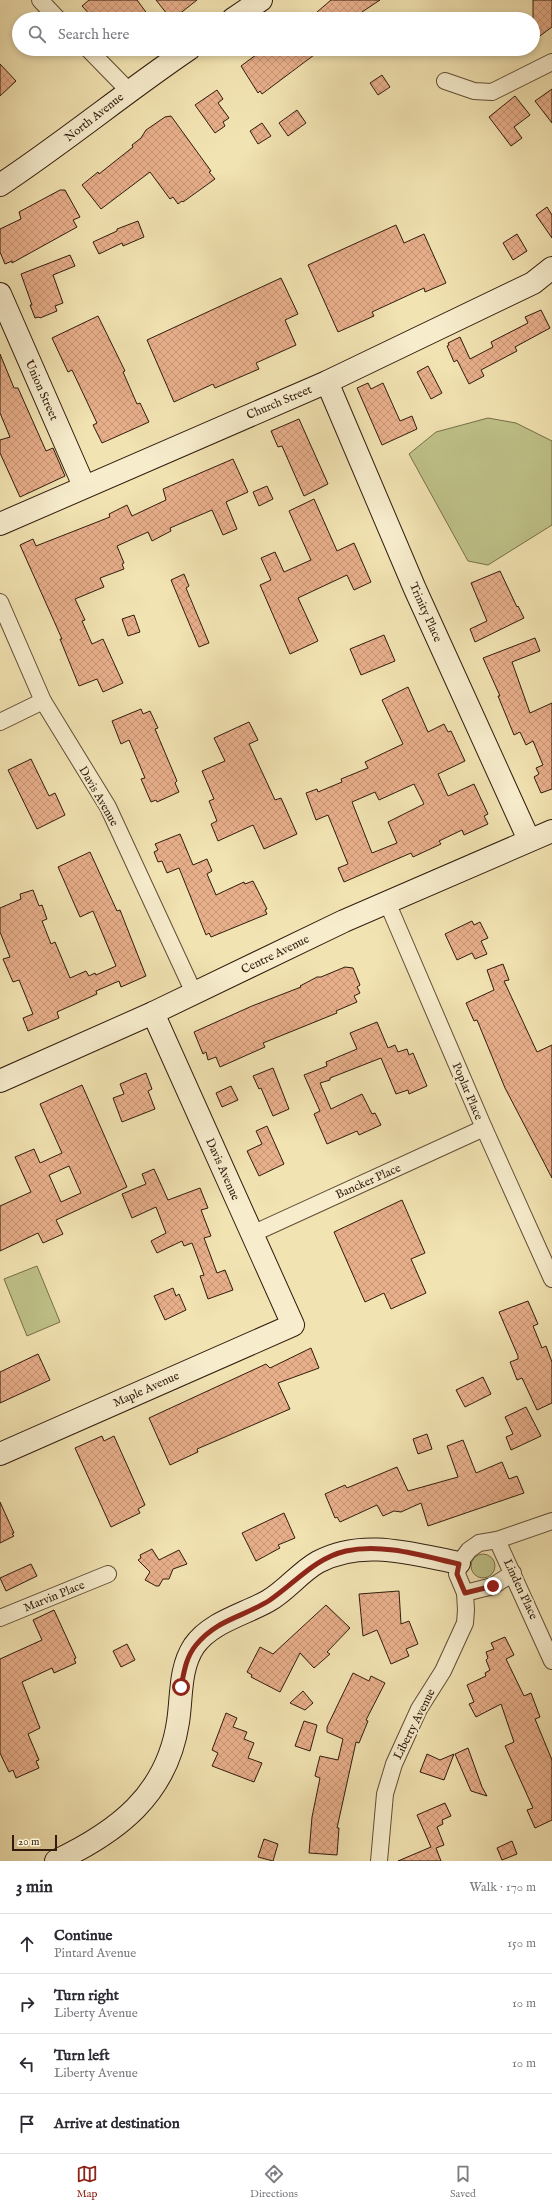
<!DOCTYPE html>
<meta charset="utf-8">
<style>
:root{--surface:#fff;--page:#f2f2f3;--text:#2b2b33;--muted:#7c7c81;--line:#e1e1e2;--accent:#8f2418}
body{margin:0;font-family:"IM FELL English",serif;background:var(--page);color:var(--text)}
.scale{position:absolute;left:12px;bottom:10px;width:45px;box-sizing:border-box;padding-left:4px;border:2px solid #311c0d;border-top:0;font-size:11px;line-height:14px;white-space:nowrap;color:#311c0d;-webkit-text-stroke:3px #f7edcd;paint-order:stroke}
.stop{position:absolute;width:12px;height:12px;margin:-9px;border:3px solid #8f2418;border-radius:50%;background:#fff}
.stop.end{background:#8f2418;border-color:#fff;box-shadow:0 1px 4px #0008}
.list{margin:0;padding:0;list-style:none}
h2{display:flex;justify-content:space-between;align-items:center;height:52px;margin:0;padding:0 16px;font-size:17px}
h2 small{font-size:13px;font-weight:400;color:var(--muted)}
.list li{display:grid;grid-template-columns:26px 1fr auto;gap:12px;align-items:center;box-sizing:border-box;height:60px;padding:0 16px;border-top:1px solid var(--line)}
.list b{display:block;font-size:15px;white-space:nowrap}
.list p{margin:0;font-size:13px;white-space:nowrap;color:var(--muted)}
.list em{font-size:13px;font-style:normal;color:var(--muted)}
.icon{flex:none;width:22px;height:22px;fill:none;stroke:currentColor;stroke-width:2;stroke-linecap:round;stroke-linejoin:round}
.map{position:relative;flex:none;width:552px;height:1861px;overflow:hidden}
.search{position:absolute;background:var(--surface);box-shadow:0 2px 6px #0003;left:12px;right:12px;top:12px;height:44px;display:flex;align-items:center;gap:10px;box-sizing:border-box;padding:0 14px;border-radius:22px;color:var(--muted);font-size:15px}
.sheet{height:292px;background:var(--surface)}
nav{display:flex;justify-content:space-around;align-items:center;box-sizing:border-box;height:56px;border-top:1px solid var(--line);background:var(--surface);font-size:11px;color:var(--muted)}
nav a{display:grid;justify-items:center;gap:2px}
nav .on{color:var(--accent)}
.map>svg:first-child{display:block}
.green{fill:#bfc289;stroke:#786f4b}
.building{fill:url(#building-cross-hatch);stroke:#311c0d;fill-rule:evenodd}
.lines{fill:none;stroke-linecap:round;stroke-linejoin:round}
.street-casing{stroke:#614e36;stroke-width:18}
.secondary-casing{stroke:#311c0d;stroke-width:24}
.street{stroke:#f7edcd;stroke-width:16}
.secondary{stroke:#f7edcd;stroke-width:22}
.route{stroke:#8f2418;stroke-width:5}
.labels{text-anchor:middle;stroke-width:4;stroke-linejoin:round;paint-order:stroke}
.street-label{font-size:12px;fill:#311c0d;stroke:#f7edcd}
</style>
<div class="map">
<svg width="552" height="1861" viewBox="0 0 552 1861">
<defs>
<pattern id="building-cross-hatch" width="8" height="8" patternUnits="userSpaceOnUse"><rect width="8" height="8" fill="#e8af8b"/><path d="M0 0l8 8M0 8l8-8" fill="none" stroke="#c79677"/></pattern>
</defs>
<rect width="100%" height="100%" fill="#f2e3b2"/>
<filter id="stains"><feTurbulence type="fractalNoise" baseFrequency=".005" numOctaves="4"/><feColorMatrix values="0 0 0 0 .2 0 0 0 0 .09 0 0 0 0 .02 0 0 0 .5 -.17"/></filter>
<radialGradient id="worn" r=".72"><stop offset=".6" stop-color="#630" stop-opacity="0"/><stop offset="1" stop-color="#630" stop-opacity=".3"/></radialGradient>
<!-- green -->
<g class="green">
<polygon points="488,418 516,423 552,441 552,525 488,565 468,561 409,454 436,432"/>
<polygon points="37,1266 60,1322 27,1336 4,1279"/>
<circle cx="483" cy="1566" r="12"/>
</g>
<!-- building -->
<g class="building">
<polygon points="89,0 137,0 151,19 94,19 82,6"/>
<polygon points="156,0 197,0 173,19 171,19"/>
<polygon points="331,0 380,0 362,12 367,19 309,19"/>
<polygon points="533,0 552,0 552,27 533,41"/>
<polygon points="264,49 322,49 262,94 260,91 258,93 241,66"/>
<polygon points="0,64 16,81 0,96"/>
<polygon points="382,75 390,87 378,95 370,83"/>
<polygon points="552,89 552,123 535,101"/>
<polygon points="217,90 223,99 218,103 229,118 223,122 225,126 215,133 195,105"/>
<polygon points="515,96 530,115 514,127 522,138 511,146 489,117"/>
<polygon points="297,110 306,123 288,136 279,123"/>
<polygon points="171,116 211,171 209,172 215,179 183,202 182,201 178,204 173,197 170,199 150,172 101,209 82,185 98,172 99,174 133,147 132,145 141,138 146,130 165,117"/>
<polygon points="262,123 271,136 258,144 250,131"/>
<polygon points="60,190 65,190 80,217 73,220 77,227 12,263 12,261 5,264 0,252 0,229 21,219 19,212"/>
<polygon points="547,207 552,215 552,238 536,215"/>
<polygon points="138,221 144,237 123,246 122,243 99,254 93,242 117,231 117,229"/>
<polygon points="396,225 404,243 424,234 446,283 425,292 424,288 372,312 374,316 338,332 308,265"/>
<polygon points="517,234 527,251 513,260 503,243"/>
<polygon points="70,255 75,266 53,275 63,303 55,306 57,311 40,318 39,317 35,318 30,305 32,305 21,274"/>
<polygon points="281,278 298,314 285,320 296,345 256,363 259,369 245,375 215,388 213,384 174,402 147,340"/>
<polygon points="541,310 550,328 515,347 517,351 481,370 484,376 469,384 457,360 454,362 447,346 449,345 448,343 460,337 470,359 493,347 491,342 528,323 525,317"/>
<polygon points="98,316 125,371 123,372 137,404 140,403 149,422 102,443 93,425 97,423 72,370 68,372 52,338"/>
<polygon points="0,354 14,388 18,388 46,451 53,448 65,476 20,497 0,453 0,440 10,437 0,413"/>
<polygon points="428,366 442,393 431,399 417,372"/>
<polygon points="368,383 371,389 383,383 400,421 412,416 417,429 382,445 357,388"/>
<polygon points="299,419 328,484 304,496 282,446 278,447 271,431"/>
<polygon points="233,459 248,492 226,502 237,529 223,535 212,510 170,528 171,531 152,541 148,532 117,546 124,563 122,564 124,569 100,578 104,587 75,599 85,620 82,621 92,644 103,639 123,683 103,692 97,679 79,686 60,639 62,639 20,545 33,539 36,546 110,517 109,514 127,505 132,516 166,500 163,489"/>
<polygon points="267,486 273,499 259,506 253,492"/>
<polygon points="314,499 337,551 354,543 371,582 354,590 347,575 298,598 318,641 290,654 260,585 271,580 261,558 275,552 284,572 311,560 289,511"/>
<polygon points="500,571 517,607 518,606 524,618 475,642 470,629 487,621 471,583"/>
<polygon points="184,574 189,586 186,588 209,643 199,647 171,580"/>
<polygon points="134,615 140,632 128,636 122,619"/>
<polygon points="384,635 395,661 361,675 350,649"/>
<polygon points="535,638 540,651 512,662 530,713 552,703 552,789 541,793 534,777 539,774 536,768 543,765 533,741 526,745 520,732 514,735 498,696 500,696 483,658"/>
<path d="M408 687 428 732 444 724 448 732 451 731 465 761 438 774 448 796 474 784 488 814 484 816 488 824 464 835 462 830 439 841 441 844 413 857 411 853 344 882 338 868 348 864 328 815 316 820 306 793 317 789 318 792 342 782 341 779 368 768 365 762 403 744 382 700ZM414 784 424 804 388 822 397 843 372 853 352 802 375 792 379 800Z"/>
<polygon points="141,709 143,714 150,711 158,728 155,729 177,781 175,783 179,792 157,802 156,800 151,802 141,779 145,778 129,740 121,744 112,721"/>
<polygon points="249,722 258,740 249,744 275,800 281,798 297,834 264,849 253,825 218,841 211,824 217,821 209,801 214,799 202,771 225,761 214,738"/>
<polygon points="31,759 49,796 55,793 65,815 37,829 8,770"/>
<polygon points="180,834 193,865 207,859 212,871 207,874 216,895 244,882 245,884 253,881 267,909 265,910 267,914 211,937 209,933 206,935 179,868 167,873 162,861 158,862 154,852 158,850 155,844"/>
<polygon points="90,852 117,911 120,910 146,976 121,987 119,981 96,991 97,994 57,1012 59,1018 28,1031 23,1018 33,1014 19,980 13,982 3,959 10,957 0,932 0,908 21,899 20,894 33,890 39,906 42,905 47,919 42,921 51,944 55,942 70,978 86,971 89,976 95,973 96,975 116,966 93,911 80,917 58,867"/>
<polygon points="472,921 474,925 480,922 488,938 481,941 487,954 475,959 472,953 457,960 445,934"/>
<polygon points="503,964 509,980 504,981 537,1052 552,1045 552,1178 505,1088 477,1020 474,1021 466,1003 494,990 487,970"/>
<polygon points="345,967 353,968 360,985 357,987 360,993 354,996 357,1002 336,1011 337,1013 263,1043 265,1047 220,1067 216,1057 208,1060 206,1052 203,1054 194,1032 252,1006 301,987 300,986 317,977 321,977"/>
<polygon points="377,1022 388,1048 395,1045 398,1052 407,1049 409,1055 413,1053 427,1086 409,1094 408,1090 396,1094 381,1058 330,1078 330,1080 320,1083 331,1109 362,1094 372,1114 375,1113 381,1125 359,1135 357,1131 327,1144 314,1114 320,1111 304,1075 327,1066 326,1062 357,1049 350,1033"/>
<polygon points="273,1068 289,1109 273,1116 261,1088 259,1089 253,1076"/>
<polygon points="146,1073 152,1089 148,1091 155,1109 122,1122 113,1098 124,1094 120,1084"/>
<path d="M82 1085 127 1187 56 1220 63 1234 43 1243 38 1233 0 1251V1206L31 1192 15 1157 34 1149 40 1163 62 1153 40 1104ZM69 1166 81 1193 61 1202 49 1175Z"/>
<polygon points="231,1086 238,1100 222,1107 216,1093"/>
<polygon points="267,1126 284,1164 259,1176 247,1151 262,1144 256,1131"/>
<polygon points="154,1169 168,1200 200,1188 208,1208 201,1210 211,1236 204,1238 217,1273 225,1270 233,1290 208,1299 200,1276 204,1275 192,1243 184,1246 182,1241 157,1253 151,1241 166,1233 156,1207 132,1218 122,1194 146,1184 142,1174"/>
<polygon points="402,1200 425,1253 411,1259 426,1293 391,1309 384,1293 365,1302 334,1232"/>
<polygon points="173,1288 176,1296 179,1294 186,1310 165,1320 154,1296"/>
<polygon points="528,1301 538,1324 533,1326 542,1348 546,1346 552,1362 552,1403 537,1410 522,1378 517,1380 510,1362 518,1359 518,1356 499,1312"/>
<polygon points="311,1348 319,1368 278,1383 290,1409 197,1449 198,1452 170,1465 149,1418 266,1364 270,1368"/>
<polygon points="38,1354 50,1380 0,1403 0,1372"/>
<polygon points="483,1377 491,1394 465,1407 456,1390"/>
<polygon points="526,1407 541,1436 511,1450 506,1437 513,1434 505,1417"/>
<polygon points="427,1434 432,1449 418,1454 413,1439"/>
<polygon points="102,1436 104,1441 114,1436 145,1505 138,1509 140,1513 111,1527 75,1448"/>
<polygon points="463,1440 476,1473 502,1462 509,1479 517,1476 524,1493 428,1526 421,1503 401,1512 394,1511 383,1516 377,1505 340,1522 337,1517 335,1518 325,1494 345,1485 347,1488 397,1467 408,1491 458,1477 447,1446"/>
<polygon points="0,1502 14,1533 12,1534 14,1536 0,1543"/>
<polygon points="284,1513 295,1538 278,1545 280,1548 256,1561 242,1533"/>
<polygon points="152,1549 159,1560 179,1550 187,1564 173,1569 169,1579 163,1579 159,1586 156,1586 145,1580 150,1572 138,1560 141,1558 140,1555"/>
<polygon points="31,1564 37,1576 6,1591 0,1578"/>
<polygon points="399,1591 401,1624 409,1621 418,1644 406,1649 409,1656 391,1664 377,1630 363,1636 359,1594"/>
<polygon points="326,1605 350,1628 327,1652 330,1654 314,1668 300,1653 280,1692 251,1677 252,1675 247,1672 260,1647 273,1654"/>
<polygon points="54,1610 76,1658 74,1659 76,1663 54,1673 52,1668 22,1682 40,1728 28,1734 39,1760 36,1761 39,1768 16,1778 13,1770 9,1772 0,1753 0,1659 42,1640 33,1620"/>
<polygon points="505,1637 514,1655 506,1659 524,1696 531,1693 540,1717 535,1719 552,1760 552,1820 535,1828 527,1810 533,1808 505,1746 514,1742 501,1704 476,1717 469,1704 474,1702 467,1685 486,1676 485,1673 490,1670 486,1660 488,1658 486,1652 494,1649 491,1643"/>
<polygon points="127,1644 135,1660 121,1667 113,1651"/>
<polygon points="353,1673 369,1681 371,1676 385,1683 366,1720 368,1721 359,1743 356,1742 337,1828 339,1828 337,1855 309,1853 312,1817 320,1778 315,1776 320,1756 338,1760 343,1739 327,1732 327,1727"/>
<polygon points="303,1691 313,1703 305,1710 290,1703"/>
<polygon points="226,1713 237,1718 233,1727 247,1732 244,1739 254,1743 248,1758 262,1763 254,1782 212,1766 218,1753 212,1750"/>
<polygon points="304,1721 317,1725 310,1751 295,1746"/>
<polygon points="468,1748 482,1787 487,1796 471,1791 455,1754"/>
<polygon points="427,1754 440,1760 454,1754 444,1780 420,1772"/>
<polygon points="445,1803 451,1816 442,1820 443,1824 437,1827 444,1845 436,1848 441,1861 398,1861 431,1847 417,1815"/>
<polygon points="264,1839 278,1844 273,1861 258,1857"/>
<polygon points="512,1841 517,1854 502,1860 497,1848"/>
</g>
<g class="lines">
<defs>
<g id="street">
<polyline points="40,0 58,19"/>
<polyline points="88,49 128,90"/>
<polyline points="445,81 474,91 492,92 552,62"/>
<polyline points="0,602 43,701 108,807 194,993"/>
<polyline points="0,722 43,701"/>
<polyline points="387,902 484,1128 552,1279"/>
<polyline points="252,1234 484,1128"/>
<polyline points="497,1540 552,1661"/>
<polyline points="465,1593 493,1586 513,1573"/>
<polyline points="0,1618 108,1574"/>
<polyline points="379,1861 385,1794 394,1764 419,1709 443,1671 465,1623 466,1610 465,1593 457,1574 460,1562 469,1550 479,1543 497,1540 552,1521"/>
</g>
<g id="secondary">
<polyline points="233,19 261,0"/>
<path d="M0 185C65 142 124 93 189 49"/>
<polyline points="0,294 84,486"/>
<polyline points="327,382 415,589 529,840"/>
<polyline points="0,524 327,382 533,283 552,268"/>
<polyline points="0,1081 153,1013 344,921 552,831"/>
<polyline points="0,1454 293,1325 153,1013"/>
<path d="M56 1861C117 1832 167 1795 178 1722 182 1697 179 1669 194 1646 211 1622 243 1615 268 1601 286 1591 300 1572 318 1562 363 1538 412 1554 459 1563"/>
</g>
</defs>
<!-- street casing -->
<use href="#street" class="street-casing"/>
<!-- secondary casing -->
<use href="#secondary" class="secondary-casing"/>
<!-- street -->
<use href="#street" class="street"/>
<!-- secondary -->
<use href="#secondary" class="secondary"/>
</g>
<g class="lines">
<!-- route -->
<path class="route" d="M181 1687C184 1672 186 1657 196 1645 217 1619 244 1617 270 1600 295 1583 315 1558 346 1551 383 1543 423 1556 459 1564L457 1574 465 1593 493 1586"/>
</g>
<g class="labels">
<!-- street labels -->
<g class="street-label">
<text transform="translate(94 117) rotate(-38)" y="4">North Avenue</text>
<text transform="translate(42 390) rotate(66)" y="4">Union Street</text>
<text transform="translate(279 402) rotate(-23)" y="4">Church Street</text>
<text transform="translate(426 612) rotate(66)" y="4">Trinity Place</text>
<text transform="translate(99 796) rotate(60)" y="4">Davis Avenue</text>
<text transform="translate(275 954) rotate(-26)" y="4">Centre Avenue</text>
<text transform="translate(468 1091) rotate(67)" y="4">Poplar Place</text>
<text transform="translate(223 1169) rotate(66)" y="4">Davis Avenue</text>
<text transform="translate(368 1181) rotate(-24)" y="4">Bancker Place</text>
<text transform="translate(146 1389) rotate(-24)" y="4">Maple Avenue</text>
<text transform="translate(521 1589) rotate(65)" y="4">Linden Place</text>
<text transform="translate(54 1596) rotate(-22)" y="4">Marvin Place</text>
<text transform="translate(414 1724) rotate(-63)" y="4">Liberty Avenue</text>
</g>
</g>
<rect width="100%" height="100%" filter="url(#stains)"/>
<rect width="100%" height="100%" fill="url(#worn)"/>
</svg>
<div class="scale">20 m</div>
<div class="stop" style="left:181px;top:1687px"></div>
<div class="stop end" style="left:493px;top:1586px"></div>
<div class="search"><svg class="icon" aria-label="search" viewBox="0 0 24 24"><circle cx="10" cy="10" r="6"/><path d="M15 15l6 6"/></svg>Search here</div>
</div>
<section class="sheet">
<h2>3 min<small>Walk · 170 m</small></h2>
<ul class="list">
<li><svg class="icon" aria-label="ahead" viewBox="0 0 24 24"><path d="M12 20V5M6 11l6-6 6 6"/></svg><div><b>Continue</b><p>Pintard Avenue</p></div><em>150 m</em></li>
<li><svg class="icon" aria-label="right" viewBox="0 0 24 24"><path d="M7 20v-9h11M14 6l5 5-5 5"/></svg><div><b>Turn right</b><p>Liberty Avenue</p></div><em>10 m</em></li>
<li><svg class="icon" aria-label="left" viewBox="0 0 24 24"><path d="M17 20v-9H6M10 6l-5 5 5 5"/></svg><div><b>Turn left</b><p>Liberty Avenue</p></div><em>10 m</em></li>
<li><svg class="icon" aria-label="arrive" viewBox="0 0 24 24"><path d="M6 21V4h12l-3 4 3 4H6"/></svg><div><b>Arrive at destination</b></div></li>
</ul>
</section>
<nav>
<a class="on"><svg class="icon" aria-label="map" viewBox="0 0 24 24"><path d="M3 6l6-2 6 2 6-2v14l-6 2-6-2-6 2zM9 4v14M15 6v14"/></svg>Map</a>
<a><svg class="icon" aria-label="directions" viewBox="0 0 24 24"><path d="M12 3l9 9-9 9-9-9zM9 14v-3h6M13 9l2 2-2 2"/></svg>Directions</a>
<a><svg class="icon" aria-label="saved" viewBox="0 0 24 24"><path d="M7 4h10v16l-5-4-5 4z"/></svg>Saved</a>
</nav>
